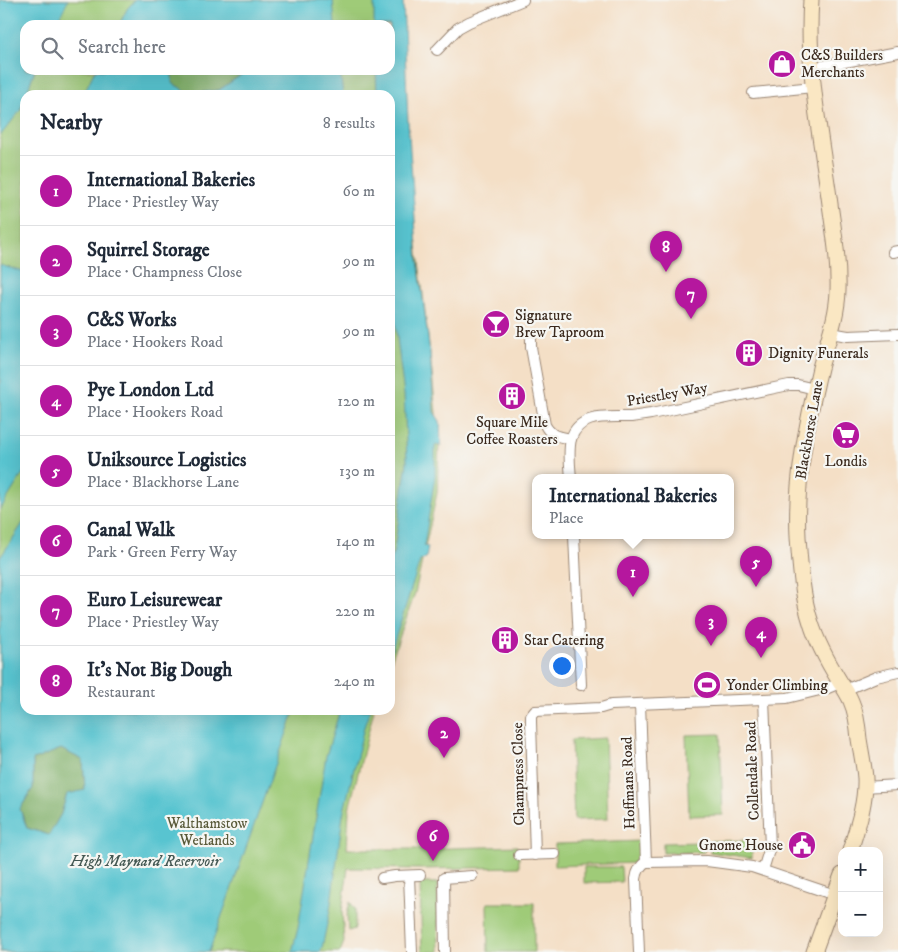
<!DOCTYPE html>
<meta charset="utf-8">
<style>
:root{--surface:#fff;--page:#f2f2f3;--text:#1f2937;--muted:#747a83;--line:#e0e1e3;--accent:#b5179e}
body{margin:0;font-family:"IM FELL DW Pica",serif;background:var(--page);color:var(--text)}
.controls{position:absolute;right:15px;bottom:15px;display:grid;overflow:hidden;border-radius:10px;box-shadow:0 5px 20px #0002}
.controls button{width:45px;height:45px;display:grid;place-items:center;padding:0;border:0;border-bottom:1px solid var(--line);background:var(--surface);color:var(--text);font:25px sans-serif}
.you{position:absolute;left:561px;top:665px;width:18px;height:18px;margin:-12px;border:4px solid #fff;border-radius:50%;background:#1a73e8;box-shadow:0 0 0 8px #1a73e833}
.badge{display:grid;place-items:center;width:32px;height:32px;border-radius:50%;background:var(--accent);color:#fff;font-size:16px;font-weight:700}
.pin{position:absolute;translate:-50% -41px;filter:drop-shadow(0 1px 2px #0008)}
.pin::after{content:'';position:absolute;top:26px;width:18px;height:15px;background:inherit;clip-path:polygon(0 0,100% 0,50% 100%)}
.popup{position:absolute;left:532px;top:474px;width:202px;height:65px;box-sizing:border-box;display:grid;place-content:center;border-radius:10px;background:var(--surface);filter:drop-shadow(0 1px 4px #0005);font-size:16px;white-space:nowrap;color:var(--muted)}
.popup b{font-size:19px;color:var(--text)}
.popup::after{content:'';position:absolute;left:50%;top:100%;margin-left:-10px;border:10px solid transparent;border-top-color:var(--surface)}
.list{margin:0;padding:0;list-style:none}
h2{display:flex;justify-content:space-between;align-items:center;height:65px;margin:0;padding:0 20px;font-size:21px}
h2 small{font-size:16px;font-weight:400;color:var(--muted)}
.list li{display:grid;grid-template-columns:32px 1fr auto;gap:15px;align-items:center;box-sizing:border-box;height:70px;padding:0 20px;border-top:1px solid var(--line)}
.list b{display:block;font-size:19px;white-space:nowrap}
.list p{margin:0;font-size:16px;white-space:nowrap;color:var(--muted)}
.list em{font-size:16px;font-style:normal;color:var(--muted)}
.icon{flex:none;width:28px;height:28px;fill:none;stroke:currentColor;stroke-width:2;stroke-linecap:round;stroke-linejoin:round}
.map{position:relative;flex:none;width:898px;height:952px;overflow:hidden}
.search{position:absolute;background:var(--surface);box-shadow:0 5px 20px #0002;left:20px;top:20px;width:375px;height:55px;display:flex;align-items:center;gap:12px;box-sizing:border-box;padding:0 18px;border-radius:15px;color:var(--muted);font-size:19px}
.panel{position:absolute;background:var(--surface);box-shadow:0 5px 20px #0002;left:20px;top:90px;width:375px;height:625px;border-radius:15px}
.map>svg:first-child{display:block}
.green{fill:#9fcb78;stroke:#6d7a4b;fill-rule:evenodd}
.forest{fill:#7faf68;stroke:#5d6c43}
.water{fill:#58c4d0;stroke:#4a7777;fill-rule:evenodd}
.lines{fill:none;stroke-linecap:round;stroke-linejoin:round}
.minor-casing{stroke:#988472;stroke-width:12}
.secondary-casing{stroke:#988472;stroke-width:17}
.minor{stroke:#fff;stroke-width:10}
.secondary{stroke:#fae7c3;stroke-width:15}
.labels{text-anchor:middle;stroke-width:4.5;stroke-linejoin:round;paint-order:stroke}
.poi-label{font-size:15px;fill:#3b2a1e;stroke:#f6f6f2;text-anchor:start}
.street-label{font-size:15px;fill:#3b2a1e;stroke:#f6f6f2}
.park-label{font-size:15px;fill:#595a39;stroke:#f6f6f2}
.water-label{font-size:16px;font-style:italic;fill:#445853;stroke:#f6f6f2}
</style>
<div class="map">
<svg width="898" height="952" viewBox="0 0 898 952">
<rect width="100%" height="100%" fill="#f6f6f2"/>
<filter id="ink" filterUnits="userSpaceOnUse"><feTurbulence type="fractalNoise" baseFrequency=".02" numOctaves="2"/><feDisplacementMap in="SourceGraphic" scale="10" xChannelSelector="R" yChannelSelector="G"/><feConvolveMatrix kernelMatrix="1 2 1 2 8 2 1 2 1" color-interpolation-filters="sRGB"/></filter>
<filter id="wash" filterUnits="userSpaceOnUse"><feTurbulence type="fractalNoise" baseFrequency=".0096" numOctaves="4" result="noise"/><feDisplacementMap in="SourceGraphic" scale="20" xChannelSelector="R" yChannelSelector="G"/><feGaussianBlur stdDeviation="1.12" result="paint"/><feColorMatrix in="noise" values="0 0 0 0 0 0 0 0 0 0 0 0 0 0 0 0 0 1.4 0 .05"/><feComposite in="paint" operator="in"/></filter>
<g filter="url(#wash)">
<rect width="100%" height="100%" fill="#f4dfc6"/>
<!-- green -->
<g class="green">
<path d="M0 0H402L411 194 430 353 439 443 437 493 415 593 390 664V95H25V710H374L349 809 347 849H420L517 846 519 855V867L421 869 348 868 342 911 344 942 340 952H0ZM25 25H390V70H25Z"/>
<polygon points="720,734 723,815 689,816 686,735"/>
<polygon points="605,738 608,819 574,820 571,740"/>
<polygon points="752,840 752,858 710,852 710,841"/>
<polygon points="641,841 640,858 636,863 555,866 555,844"/>
<polygon points="704,842 704,852 663,853 663,843"/>
<polygon points="584,867 621,867 622,882 584,883"/>
<polygon points="420,883 437,883 439,952 422,952"/>
<polygon points="350,902 355,909 355,929 348,931 347,915"/>
<polygon points="487,903 534,903 534,952 488,952"/>
</g>
<!-- forest -->
<g class="forest">
<polygon points="172,70 244,70 245,72 219,90 191,94 171,83"/>
<polygon points="61,749 83,760 85,791 67,794 61,814 49,835 27,828 20,809 33,788 33,760"/>
</g>
<!-- water -->
<g class="water">
<polygon points="0,0 68,0 56,25 25,25 25,70 35,70 20,111 0,136"/>
<polygon points="135,0 333,0 335,25 119,25 127,9"/>
<polygon points="374,0 403,0 408,122 418,261 430,353 434,412 440,421 441,446 435,445 435,476 424,546 428,547 426,558 420,561 390,655 390,562 394,550 407,462 404,395 390,282 390,95 377,95 376,71 376,70 390,70 390,25 374,25"/>
<polygon points="95,70 172,70 172,83 191,94 219,90 244,73 244,70 340,70 343,95 83,95"/>
<polygon points="0,265 24,272 25,274 25,470 0,510"/>
<path d="M25 520V710H295L209 952H0V558ZM61 749 83 760 85 790 67 794 61 814 49 835 27 828 20 809 33 788V760Z"/>
<polygon points="340,710 370,710 364,727 343,815 330,910 322,948 320,952 292,952 298,928 326,756"/>
</g>
</g>
<g filter="url(#ink)">
<g class="lines">
<defs>
<g id="minor">
<polyline points="437,50 458,28 469,22 523,0"/>
<polyline points="812,68 898,52"/>
<polyline points="753,93 813,87"/>
<polyline points="893,252 898,251"/>
<polyline points="831,333 848,336 898,334"/>
<path d="M531 339V347L545 425C551 437 559 436 571 439"/>
<path d="M571 478C570 466 568 452 571 439 579 412 610 418 631 417 638 416 644 415 651 414L789 385H798L815 389"/>
<polyline points="574,536 581,685"/>
<polyline points="845,690 876,677 898,672"/>
<polyline points="640,704 646,862"/>
<polyline points="864,787 898,785"/>
<polyline points="519,855 555,854"/>
<polyline points="535,855 531,722 531,716 535,711 601,708 611,705 787,698 828,688 840,683"/>
<polyline points="763,870 770,847 764,699"/>
<polyline points="409,876 412,952"/>
<polyline points="382,878 395,876 420,875"/>
<polyline points="445,952 444,878 472,876"/>
<path d="M639 952 636 879C637 872 639 866 646 862L707 861 752 867 835 895"/>
</g>
<g id="secondary">
<path d="M811 0C806 68 821 137 830 204 834 233 839 262 838 291 837 319 827 342 820 368 807 423 795 480 798 537 800 565 802 596 811 623 817 643 829 664 840 682 844 688 848 694 851 701 856 712 858 727 859 739 861 752 864 765 865 778 866 803 857 828 850 851"/>
<polyline points="814,952 842,875"/>
</g>
</defs>
<!-- minor casing -->
<use href="#minor" class="minor-casing"/>
<!-- secondary casing -->
<use href="#secondary" class="secondary-casing"/>
<!-- minor -->
<use href="#minor" class="minor"/>
<!-- secondary -->
<use href="#secondary" class="secondary"/>
</g>
</g>
<!-- icons -->
<defs>
<symbol id="shop-disc" viewBox="-11 -11 22 22"><circle r="9.5" fill="#b5179e" stroke="#f6f6f2"/><path d="M-5-2.5h2.3a2.7 3.5 0 0 1 5.4 0H5L5.5 6h-11ZM-1.5-2.5h3a1.5 2.3 0 0 0-3 0Z" fill="#fff"/></symbol>
<symbol id="bar-disc" viewBox="-11 -11 22 22"><circle r="9.5" fill="#b5179e" stroke="#f6f6f2"/><path d="M-6-5H6L.8 .8V4.5H3.5V6h-7V4.5H-.8V.8Z" fill="#fff"/></symbol>
<symbol id="building-disc" viewBox="-11 -11 22 22"><circle r="9.5" fill="#b5179e" stroke="#f6f6f2"/><path d="M-4-6H4V6H1V3H-1V6H-4ZM-2.5-4.3h1.7v1.8h-1.7ZM.8-4.3h1.7v1.8H.8ZM-2.5-1h1.7V.8h-1.7ZM.8-1h1.7V.8H.8Z" fill="#fff"/></symbol>
<symbol id="supermarket-disc" viewBox="-11 -11 22 22"><circle r="9.5" fill="#b5179e" stroke="#f6f6f2"/><path d="M-6-5.5h2.5l.6 2H6L4.5 2H-2.5L-4.4-4H-6ZM-1.5 3.2a1.3 1.3 0 1 0 .1 0ZM3 3.2a1.3 1.3 0 1 0 .1 0Z" fill="#fff"/></symbol>
<symbol id="stadium-disc" viewBox="-11 -11 22 22"><circle r="9.5" fill="#b5179e" stroke="#f6f6f2"/><path d="M0-5a6.5 5 0 1 0 0 10a6.5 5 0 1 0 0-10ZM-3.5-1.8h7v3.6h-7Z" fill="#fff"/></symbol>
<symbol id="civic-disc" viewBox="-11 -11 22 22"><circle r="9.5" fill="#b5179e" stroke="#f6f6f2"/><path d="M-.6-6.5H3V-4.5H.6V-3L4-1V1h2V6H-6V1h2V-1L-.6-3ZM-1.2 2.5V6h2.4V2.5Z" fill="#fff"/></symbol>
</defs>
<g fill-rule="evenodd">
<use href="#shop-disc" x="766" y="48" width="32" height="32"/>
<use href="#bar-disc" x="480" y="308" width="32" height="32"/>
<use href="#building-disc" x="733" y="337" width="32" height="32"/>
<use href="#building-disc" x="496" y="380" width="32" height="32"/>
<use href="#supermarket-disc" x="830" y="419" width="32" height="32"/>
<use href="#building-disc" x="489" y="624" width="32" height="32"/>
<use href="#stadium-disc" x="691" y="669" width="32" height="32"/>
<use href="#civic-disc" x="786" y="829" width="32" height="32"/>
</g>
<g class="labels">
<!-- poi labels -->
<g class="poi-label">
<text x="801" y="60">C&amp;S Builders<tspan x="801" dy="17">Merchants</tspan></text>
<text x="515" y="320">Signature<tspan x="515" dy="17">Brew Taproom</tspan></text>
<text x="768" y="358">Dignity Funerals</text>
<text x="512" y="427" text-anchor="middle">Square Mile<tspan x="512" dy="17">Coffee Roasters</tspan></text>
<text x="846" y="466" text-anchor="middle">Londis</text>
<text x="524" y="645">Star Catering</text>
<text x="726" y="690">Yonder Climbing</text>
<text x="783" y="850" text-anchor="end">Gnome House</text>
</g>
<!-- street labels -->
<g class="street-label">
<text transform="translate(667 394) rotate(-10)" y="5">Priestley Way</text>
<text transform="translate(809 430) rotate(-80)" y="5">Blackhorse Lane</text>
<text transform="translate(752 771) rotate(-92)" y="5">Collendale Road</text>
<text transform="translate(518 774) rotate(-91)" y="5">Champness Close</text>
<text transform="translate(628 783) rotate(-92)" y="5">Hoffmans Road</text>
</g>
<!-- park labels -->
<g class="park-label">
<text x="207" y="828">Walthamstow<tspan x="207" dy="17">Wetlands</tspan></text>
</g>
<!-- water labels -->
<g class="water-label">
<text x="145" y="866">High Maynard Reservoir</text>
</g>
</g>
</svg>
<div class="controls">
<button>+</button>
<button>−</button>
</div>
<div class="you"></div>
<div class="pin badge" style="left:633px;top:597px">1</div>
<div class="popup"><b>International Bakeries</b>Place</div>
<div class="pin badge" style="left:444px;top:758px">2</div>
<div class="pin badge" style="left:711px;top:646px">3</div>
<div class="pin badge" style="left:761px;top:658px">4</div>
<div class="pin badge" style="left:756px;top:587px">5</div>
<div class="pin badge" style="left:433px;top:861px">6</div>
<div class="pin badge" style="left:691px;top:319px">7</div>
<div class="pin badge" style="left:666px;top:272px">8</div>
<div class="search"><svg class="icon" aria-label="search" viewBox="0 0 24 24"><circle cx="10" cy="10" r="6"/><path d="M15 15l6 6"/></svg>Search here</div>
<section class="panel">
<h2>Nearby<small>8 results</small></h2>
<ul class="list">
<li><span class="badge">1</span><div><b>International Bakeries</b><p>Place · Priestley Way</p></div><em>60 m</em></li>
<li><span class="badge">2</span><div><b>Squirrel Storage</b><p>Place · Champness Close</p></div><em>90 m</em></li>
<li><span class="badge">3</span><div><b>C&amp;S Works</b><p>Place · Hookers Road</p></div><em>90 m</em></li>
<li><span class="badge">4</span><div><b>Pye London Ltd</b><p>Place · Hookers Road</p></div><em>120 m</em></li>
<li><span class="badge">5</span><div><b>Uniksource Logistics</b><p>Place · Blackhorse Lane</p></div><em>130 m</em></li>
<li><span class="badge">6</span><div><b>Canal Walk</b><p>Park · Green Ferry Way</p></div><em>140 m</em></li>
<li><span class="badge">7</span><div><b>Euro Leisurewear</b><p>Place · Priestley Way</p></div><em>220 m</em></li>
<li><span class="badge">8</span><div><b>It's Not Big Dough</b><p>Restaurant</p></div><em>240 m</em></li>
</ul>
</section>
</div>
